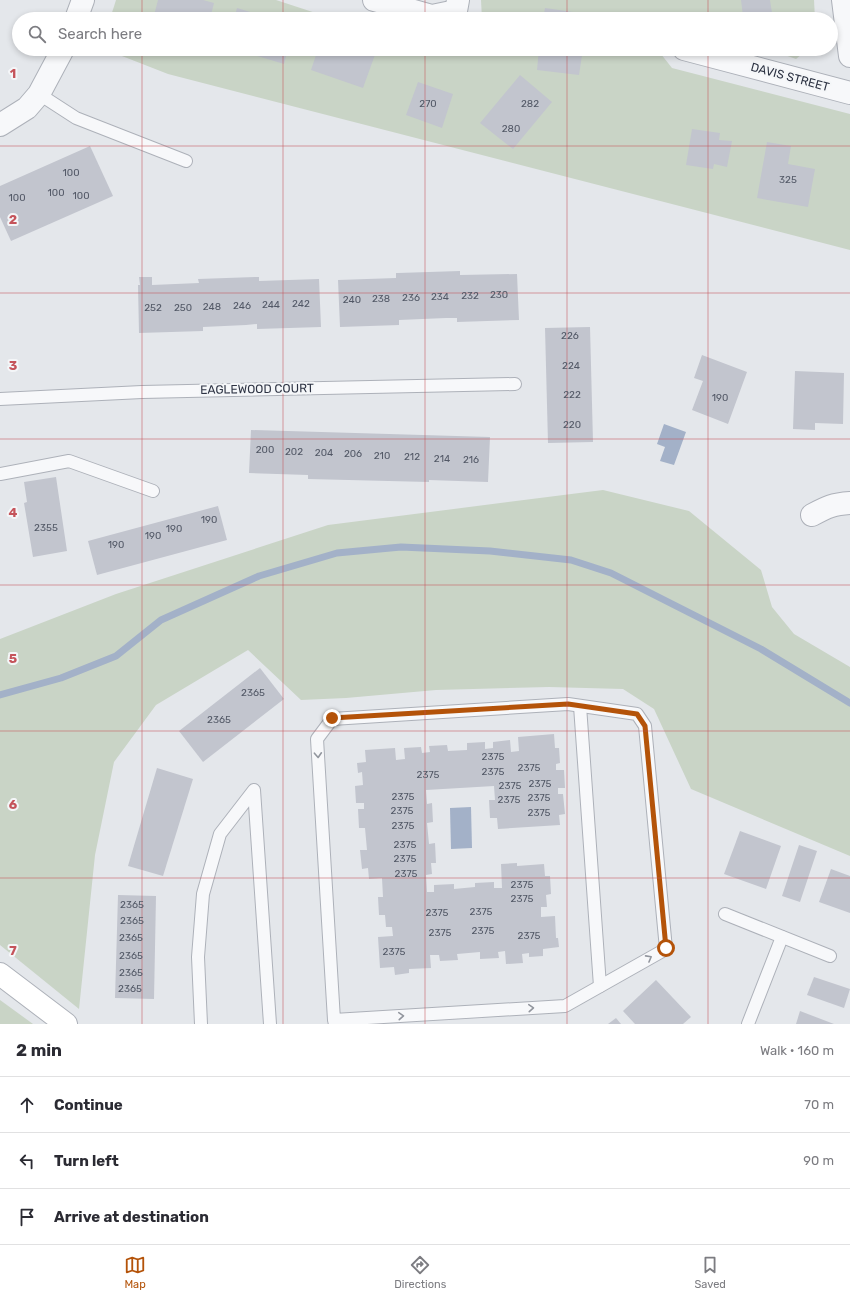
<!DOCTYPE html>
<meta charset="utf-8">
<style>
:root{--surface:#fff;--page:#f7f7f7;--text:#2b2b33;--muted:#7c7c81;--line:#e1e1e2;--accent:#b45309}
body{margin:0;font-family:Rubik,sans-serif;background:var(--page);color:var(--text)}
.stop{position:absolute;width:12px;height:12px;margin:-9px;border:3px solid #b45309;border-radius:50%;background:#fff}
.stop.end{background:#b45309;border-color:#fff;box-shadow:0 1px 4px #0008}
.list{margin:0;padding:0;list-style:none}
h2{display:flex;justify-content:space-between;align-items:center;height:52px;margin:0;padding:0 16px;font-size:17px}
h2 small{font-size:13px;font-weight:400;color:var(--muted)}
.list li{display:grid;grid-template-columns:26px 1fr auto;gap:12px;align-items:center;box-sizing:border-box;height:56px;padding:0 16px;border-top:1px solid var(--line)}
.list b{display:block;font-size:15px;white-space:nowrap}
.list em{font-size:13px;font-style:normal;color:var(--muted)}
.icon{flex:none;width:22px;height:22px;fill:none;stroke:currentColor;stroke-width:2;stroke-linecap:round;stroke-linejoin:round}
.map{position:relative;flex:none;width:850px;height:1024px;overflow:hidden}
.search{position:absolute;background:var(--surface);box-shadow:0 2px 6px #0003;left:12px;right:12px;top:12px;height:44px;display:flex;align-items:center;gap:10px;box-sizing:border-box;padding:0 14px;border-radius:22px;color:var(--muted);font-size:15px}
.sheet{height:220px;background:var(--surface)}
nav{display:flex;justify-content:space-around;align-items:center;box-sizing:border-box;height:56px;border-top:1px solid var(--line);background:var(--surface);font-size:11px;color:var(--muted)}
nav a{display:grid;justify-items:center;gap:2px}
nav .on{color:var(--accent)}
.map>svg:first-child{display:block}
.green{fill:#c9d4c6}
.water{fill:#a3b1c8}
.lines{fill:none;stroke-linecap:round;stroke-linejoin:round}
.stream{stroke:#a3b1c8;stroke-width:7}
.building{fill:#c2c5ce}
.lane-casing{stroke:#adb1b9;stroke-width:14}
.street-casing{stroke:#adb1b9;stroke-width:24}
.secondary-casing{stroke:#adb1b9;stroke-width:24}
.lane{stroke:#f7f8fa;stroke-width:12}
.street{stroke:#f7f8fa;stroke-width:22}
.secondary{stroke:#fff;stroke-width:22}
.oneway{stroke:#92969e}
.route{stroke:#b45309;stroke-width:5}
.grid{fill:none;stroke:#c5545b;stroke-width:1;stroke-opacity:0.55}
.labels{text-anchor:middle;stroke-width:4;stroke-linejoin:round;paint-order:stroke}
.number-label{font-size:10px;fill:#525866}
.street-label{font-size:12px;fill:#2d3343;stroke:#f4f6f8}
.grid-label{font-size:13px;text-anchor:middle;font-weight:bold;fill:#c5545b;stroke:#f4f6f8;stroke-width:4;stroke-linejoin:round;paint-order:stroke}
</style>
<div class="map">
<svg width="850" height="1024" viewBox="0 0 850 1024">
<rect width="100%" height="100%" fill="#e4e7eb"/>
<!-- green -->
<g class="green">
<polygon points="116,0 276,0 334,19 110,19"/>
<polygon points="481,0 814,0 815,19 482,19"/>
<polygon points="104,49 657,49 672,68 850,114 850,250 168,74"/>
<polygon points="768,49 808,49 796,59"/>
<polygon points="603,490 689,511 761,570 772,607 794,634 850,667 850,856 691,789 654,709 623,689 549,687 436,690 346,698 301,700 248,650 156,705 114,762 95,855 79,1009 0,945 0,639 116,594 328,525"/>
<polygon points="0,1000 33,1024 0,1024"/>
</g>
<!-- water -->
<g class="water">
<polygon points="664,424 686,432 674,465 660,461 665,447 657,444"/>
<polygon points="471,807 472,848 451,849 450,808"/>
</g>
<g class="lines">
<!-- stream -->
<polyline class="stream" points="0,695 61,678 116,656 161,620 259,576 337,553 401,547 490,551 571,560 611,573 761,649 850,703"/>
</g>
<!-- building -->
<g class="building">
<polygon points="158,0 203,0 214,3 210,19 153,19"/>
<polygon points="741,0 770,0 772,13 743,16"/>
<polygon points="237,8 274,19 234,19"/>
<polygon points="545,8 587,14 587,19 543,19"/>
<polygon points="234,49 288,49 284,64"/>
<polygon points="318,49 368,49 376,52 363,88 311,70"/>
<polygon points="539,49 583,49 579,75 537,70"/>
<polygon points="520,75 552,102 513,149 480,123"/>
<polygon points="418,82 453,94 442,128 406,115"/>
<polygon points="692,129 720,133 719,140 732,141 727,167 714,164 713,169 686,165"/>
<polygon points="767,142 791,146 788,164 815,169 808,207 757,198"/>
<polygon points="90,146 113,196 11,241 0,217 0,186"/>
<polygon points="460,271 460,275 517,274 519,320 457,322 457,318 446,318 399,320 399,325 340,327 338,280 396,278 396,273 398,273"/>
<polygon points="139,277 152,277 152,285 199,283 198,279 255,277 259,277 259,281 319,279 321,327 257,329 257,324 246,325 203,327 203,331 139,333 138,285 140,285"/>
<polygon points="590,327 593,442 548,443 545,328"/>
<polygon points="702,355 747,372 728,424 692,410 703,381 694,378"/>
<polygon points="795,371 844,373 843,424 815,423 815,430 793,429"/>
<polygon points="251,430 490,437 488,482 429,480 429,482 308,479 308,475 249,473"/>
<polygon points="56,477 67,551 33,557 24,503 27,502 24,482"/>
<polygon points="218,506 227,540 97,575 88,541"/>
<polygon points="260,668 284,699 203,762 179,731"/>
<polygon points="554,734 555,748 559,748 560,763 556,764 556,770 564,770 565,788 558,788 558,794 563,794 565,814 559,815 560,825 498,829 497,818 490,818 489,800 495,800 494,786 426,790 427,804 432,803 433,822 427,823 429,844 435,843 436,863 431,863 432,874 426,875 427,892 434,892 434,885 454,884 454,889 475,887 475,883 494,882 494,888 502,888 501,864 517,863 517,866 544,864 545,876 550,876 551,894 546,895 547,907 541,907 541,917 555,916 556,938 558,938 559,947 543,949 543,956 529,957 529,953 522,954 523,963 506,964 505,951 498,952 499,958 480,959 480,952 457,954 458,960 440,961 439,955 430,955 431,968 409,969 409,973 395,975 394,967 380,968 378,937 393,936 392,927 386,927 385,915 379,915 378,897 383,897 382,878 369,879 368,868 362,869 360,850 367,850 365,828 359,828 358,809 364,809 364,803 356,803 355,786 363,785 362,772 358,773 357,763 366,762 365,750 395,748 396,760 405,759 404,748 421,747 422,753 430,752 429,746 447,745 448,751 467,750 467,743 485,742 485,749 493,748 493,742 510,740 511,752 519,751 518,737"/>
<polygon points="157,768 193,779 163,876 128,866"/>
<polygon points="740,831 781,846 766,889 724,874"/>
<polygon points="799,845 817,851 800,902 782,896"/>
<polygon points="831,869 850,876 850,913 819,902"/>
<polygon points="118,895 156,896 154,999 115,998"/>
<polygon points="814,977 850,989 844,1008 807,995"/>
<polygon points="656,980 691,1017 683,1024 635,1024 623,1011"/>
<polygon points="800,1011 834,1024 796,1024"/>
<polygon points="616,1018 621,1024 608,1024"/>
</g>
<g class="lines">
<defs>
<g id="lane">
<polyline points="39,94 76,118 186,161"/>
<polyline points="0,399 142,392 515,384"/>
<polyline points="0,474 69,461 153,491"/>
<polyline points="580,706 600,986"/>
<polyline points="725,914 830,956"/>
<polyline points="334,1020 565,1006 666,949 645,726 637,714 568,704 332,719 317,739 334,1020 335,1024"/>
<polyline points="201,1024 198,957 203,894 220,834 254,790 270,1024"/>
<polyline points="748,1024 782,937"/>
</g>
<g id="street">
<polyline points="374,0 432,16 456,11 458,0"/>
<polyline points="843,0 850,56"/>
<polyline points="76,19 83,0"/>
<polyline points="684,49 850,93"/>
<polyline points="0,125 27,108 39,94 63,49"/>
<path d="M812 515C827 507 833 504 850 503"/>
</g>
<polyline id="secondary" points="0,974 66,1024"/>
</defs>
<!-- lane casing -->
<use href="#lane" class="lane-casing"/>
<!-- street casing -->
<use href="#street" class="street-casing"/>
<!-- secondary casing -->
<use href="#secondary" class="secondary-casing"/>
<!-- lane -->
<use href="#lane" class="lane"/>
<!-- street -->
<use href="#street" class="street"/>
<!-- secondary -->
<use href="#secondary" class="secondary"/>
</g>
<!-- one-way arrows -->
<defs><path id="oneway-chevron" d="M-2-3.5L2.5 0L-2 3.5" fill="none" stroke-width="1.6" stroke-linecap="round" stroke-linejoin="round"/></defs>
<g class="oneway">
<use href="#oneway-chevron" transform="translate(318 755) rotate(87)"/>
<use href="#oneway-chevron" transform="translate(649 958) rotate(-29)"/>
<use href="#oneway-chevron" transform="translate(531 1008) rotate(-4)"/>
<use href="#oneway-chevron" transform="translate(401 1016) rotate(-4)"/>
</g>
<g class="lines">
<!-- route -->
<polyline class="route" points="332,718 568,704 637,714 645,726 666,948"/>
</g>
<!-- grid -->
<path class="grid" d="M142 0V19M283 0V19M425 0V19M567 0V19M708 0V19M142 49V1024M283 49V1024M425 49V1024M567 49V1024M708 49V1024M0 146H850M0 293H850M0 439H850M0 585H850M0 731H850M0 878H850"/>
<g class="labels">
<!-- number labels -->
<g class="number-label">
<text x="428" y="107">270</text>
<text x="530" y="107">282</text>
<text x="511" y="132">280</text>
<text x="71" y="176">100</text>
<text x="788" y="183">325</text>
<text x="56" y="196">100</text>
<text x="81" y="199">100</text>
<text x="17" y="201">100</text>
<text x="499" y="298">230</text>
<text x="470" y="299">232</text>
<text x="440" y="300">234</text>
<text x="411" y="301">236</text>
<text x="381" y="302">238</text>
<text x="352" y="303">240</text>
<text x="301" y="307">242</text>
<text x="271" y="308">244</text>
<text x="242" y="309">246</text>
<text x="212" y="310">248</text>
<text x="153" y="311">252</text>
<text x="183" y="311">250</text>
<text x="570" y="339">226</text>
<text x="571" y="369">224</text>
<text x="572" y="398">222</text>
<text x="720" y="401">190</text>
<text x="572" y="428">220</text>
<text x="265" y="453">200</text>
<text x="294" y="455">202</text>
<text x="324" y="456">204</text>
<text x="353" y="457">206</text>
<text x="382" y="459">210</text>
<text x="412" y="460">212</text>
<text x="442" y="462">214</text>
<text x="471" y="463">216</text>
<text x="209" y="523">190</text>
<text x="46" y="531">2355</text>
<text x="174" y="532">190</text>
<text x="153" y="539">190</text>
<text x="116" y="548">190</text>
<text x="253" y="696">2365</text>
<text x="219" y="723">2365</text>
<text x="493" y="760">2375</text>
<text x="529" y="771">2375</text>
<text x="493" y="775">2375</text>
<text x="428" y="778">2375</text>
<text x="540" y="787">2375</text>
<text x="510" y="789">2375</text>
<text x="403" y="800">2375</text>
<text x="539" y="801">2375</text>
<text x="509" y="803">2375</text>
<text x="402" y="814">2375</text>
<text x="539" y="816">2375</text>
<text x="403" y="829">2375</text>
<text x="405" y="848">2375</text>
<text x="405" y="862">2375</text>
<text x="406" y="877">2375</text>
<text x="522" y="888">2375</text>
<text x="522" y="902">2375</text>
<text x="132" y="908">2365</text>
<text x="481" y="915">2375</text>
<text x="437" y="916">2375</text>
<text x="132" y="924">2365</text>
<text x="483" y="934">2375</text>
<text x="440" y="936">2375</text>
<text x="529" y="939">2375</text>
<text x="131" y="941">2365</text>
<text x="394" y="955">2375</text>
<text x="131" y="959">2365</text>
<text x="131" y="976">2365</text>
<text x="130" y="992">2365</text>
</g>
<!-- street labels -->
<g class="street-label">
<text transform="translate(790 77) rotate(15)" y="4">DAVIS STREET</text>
<text transform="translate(257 389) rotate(-1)" y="4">EAGLEWOOD COURT</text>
</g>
</g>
<g class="grid-label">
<text x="13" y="78">1</text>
<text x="13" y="224">2</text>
<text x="13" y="370">3</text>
<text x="13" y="517">4</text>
<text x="13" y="663">5</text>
<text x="13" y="809">6</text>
<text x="13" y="955">7</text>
</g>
</svg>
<div class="stop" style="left:666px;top:948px"></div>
<div class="stop end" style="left:332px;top:718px"></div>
<div class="search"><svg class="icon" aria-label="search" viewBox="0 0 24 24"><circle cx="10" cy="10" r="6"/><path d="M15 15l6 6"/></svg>Search here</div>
</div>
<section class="sheet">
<h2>2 min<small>Walk · 160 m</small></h2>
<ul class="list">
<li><svg class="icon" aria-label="ahead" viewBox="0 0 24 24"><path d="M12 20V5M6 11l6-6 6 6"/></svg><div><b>Continue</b></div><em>70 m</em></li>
<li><svg class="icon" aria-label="left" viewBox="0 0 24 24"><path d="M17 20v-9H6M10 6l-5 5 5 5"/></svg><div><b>Turn left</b></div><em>90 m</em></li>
<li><svg class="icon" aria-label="arrive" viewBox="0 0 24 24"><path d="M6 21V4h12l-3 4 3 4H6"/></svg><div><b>Arrive at destination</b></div></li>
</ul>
</section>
<nav>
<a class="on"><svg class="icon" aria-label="map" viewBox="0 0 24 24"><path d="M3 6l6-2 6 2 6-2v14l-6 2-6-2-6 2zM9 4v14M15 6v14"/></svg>Map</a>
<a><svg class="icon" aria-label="directions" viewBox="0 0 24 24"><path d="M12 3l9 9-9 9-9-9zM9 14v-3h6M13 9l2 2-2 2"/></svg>Directions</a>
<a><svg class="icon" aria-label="saved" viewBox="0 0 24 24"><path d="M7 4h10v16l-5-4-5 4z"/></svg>Saved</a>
</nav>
